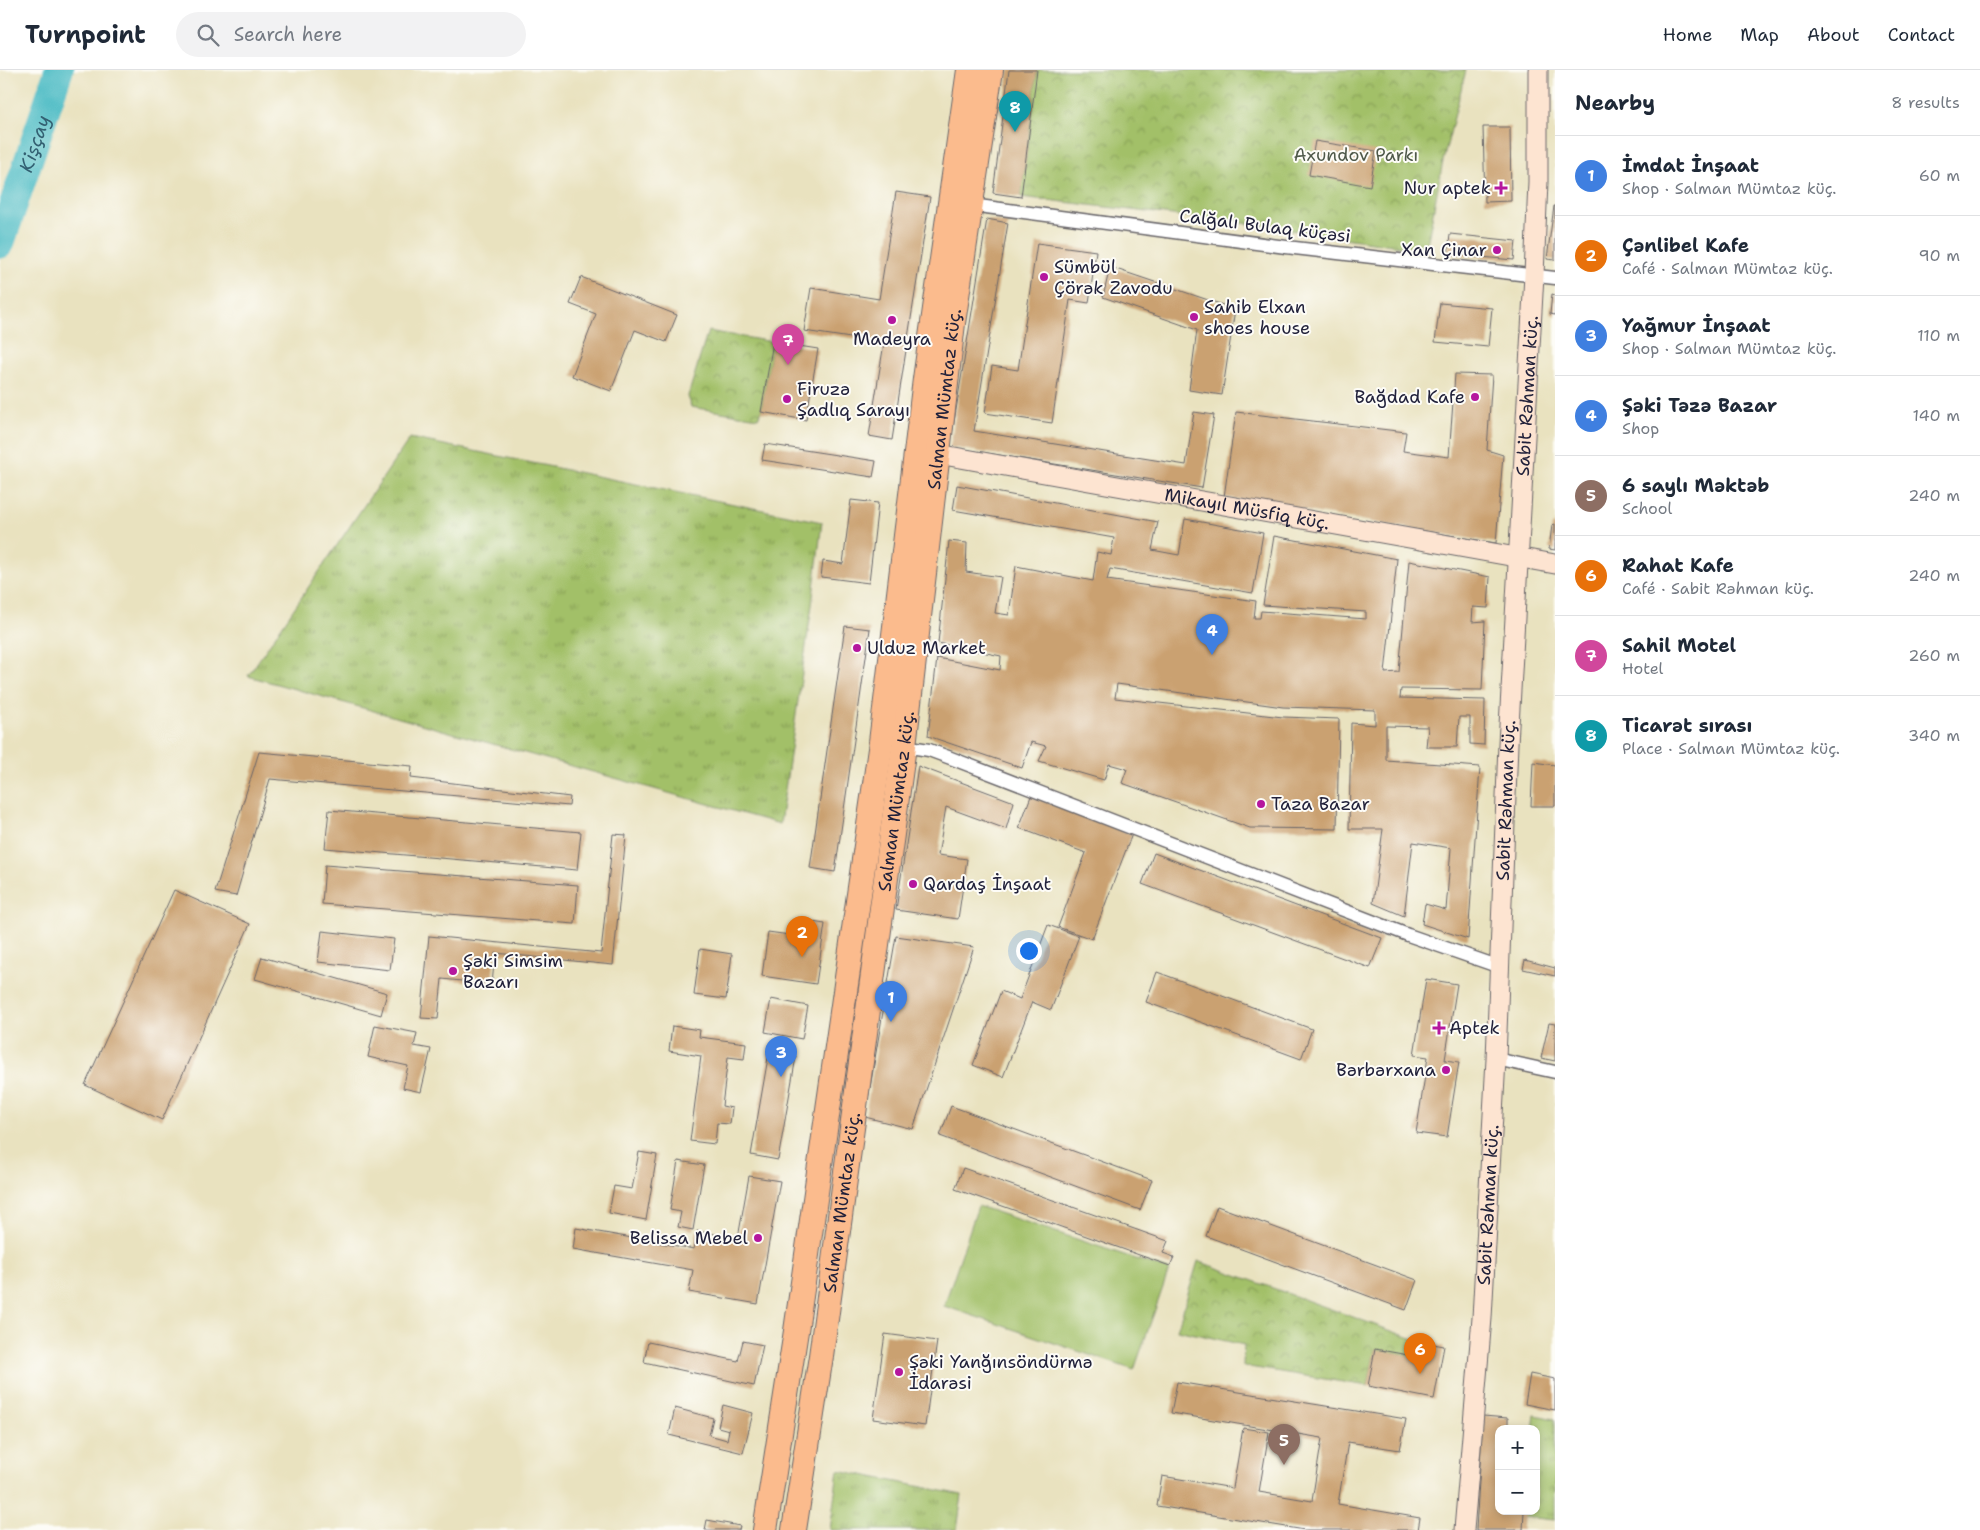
<!DOCTYPE html>
<meta charset="utf-8">
<style>
:root{--surface:#fff;--page:#f2f2f3;--text:#1f2937;--muted:#747a83;--line:#e0e1e3;--accent:#b5179e}
body{margin:0;font-family:"Shantell Sans",sans-serif;background:var(--page);color:var(--text)}
.controls{position:absolute;right:15px;bottom:15px;display:grid;overflow:hidden;border-radius:10px;box-shadow:0 2px 8px #0003}
.controls button{width:45px;height:45px;display:grid;place-items:center;padding:0;border:0;border-bottom:1px solid var(--line);background:var(--surface);color:var(--text);font:25px sans-serif}
.you{position:absolute;left:1028px;top:880px;width:18px;height:18px;margin:-12px;border:4px solid #fff;border-radius:50%;background:#1a73e8;box-shadow:0 0 0 8px #1a73e833}
.badge{display:grid;place-items:center;width:32px;height:32px;border-radius:50%;background:var(--accent);color:#fff;font-size:16px;font-weight:700}
.pin{position:absolute;translate:-50% -41px;filter:drop-shadow(0 1px 2px #0008)}
.pin::after{content:'';position:absolute;top:26px;width:18px;height:15px;background:inherit;clip-path:polygon(0 0,100% 0,50% 100%)}
.list{margin:0;padding:0;list-style:none}
h2{display:flex;justify-content:space-between;align-items:center;height:65px;margin:0;padding:0 20px;font-size:21px}
h2 small{font-size:16px;font-weight:400;color:var(--muted)}
.list li{display:grid;grid-template-columns:32px 1fr auto;gap:15px;align-items:center;box-sizing:border-box;height:80px;padding:0 20px;border-top:1px solid var(--line)}
.list b{display:block;font-size:19px;white-space:nowrap}
.list p{margin:0;font-size:16px;white-space:nowrap;color:var(--muted)}
.list em{font-size:16px;font-style:normal;color:var(--muted)}
.icon{flex:none;width:28px;height:28px;fill:none;stroke:currentColor;stroke-width:2;stroke-linecap:round;stroke-linejoin:round}
.map{position:relative;flex:none;width:1555px;height:1460px;overflow:hidden}
header{display:flex;align-items:center;gap:30px;box-sizing:border-box;height:70px;padding:0 25px;background:var(--surface);border-bottom:1px solid var(--line)}
header strong{font-size:24px}
nav{display:flex;gap:28px;margin-inline-start:auto;font-size:18px}
.search{width:350px;height:45px;background:var(--page);display:flex;align-items:center;gap:12px;box-sizing:border-box;padding:0 18px;border-radius:28px;color:var(--muted);font-size:19px}
main{display:flex}
aside{flex:1;background:var(--surface)}
.map>svg:first-child{display:block}
.grass{fill:url(#grass-tufts);stroke:#627151}
.park{fill:url(#park-crowns);stroke:#627151}
.pitch{fill:#a2c067;stroke:#627151}
.lines{fill:none;stroke-linecap:round;stroke-linejoin:round}
.river{stroke:#4dbcc5;stroke-width:29}
.building{fill:#caa171}
.street-casing{stroke:#686569;stroke-width:15}
.secondary-casing{stroke:#686569;stroke-width:21}
.highway-casing{stroke:#686569;stroke-width:26}
.street{stroke:#fff;stroke-width:12}
.secondary{stroke:#fde4d1;stroke-width:19}
.highway{stroke:#fbbb8d;stroke-width:24}
.poi-dot{fill:#b5179e;stroke:#fdfcf7;stroke-width:2}
.labels{text-anchor:middle;stroke-width:4;stroke-linejoin:round;paint-order:stroke}
.park-label{font-size:18px;fill:#4f594a;stroke:#fdfcf7}
.poi-label{font-size:18px;fill:#22223b;stroke:#fdfcf7;text-anchor:start}
.street-label{font-size:18px;fill:#22223b;stroke:#fdfcf7}
.water-label{font-size:19px;font-style:italic;fill:#336072;stroke:#fdfcf7}
</style>
<header>
<strong>Turnpoint</strong>
<div class="search"><svg class="icon" aria-label="search" viewBox="0 0 24 24"><circle cx="10" cy="10" r="6"/><path d="M15 15l6 6"/></svg>Search here</div>
<nav><a>Home</a><a>Map</a><a>About</a><a>Contact</a></nav>
</header>
<main>
<div class="map">
<svg width="1555" height="1460" viewBox="0 0 1555 1460">
<defs>
<pattern id="grass-tufts" width="24" height="20" patternUnits="userSpaceOnUse" patternTransform="scale(1.25)"><rect width="24" height="20" fill="#a2c067"/><path d="M3 7l-1-3M5 7V3M7 7l1-3M15 17l-1-3M17 17v-4M19 17l1-3" fill="none" stroke="#849c56"/></pattern>
<pattern id="park-crowns" width="20" height="18" patternUnits="userSpaceOnUse" patternTransform="scale(1.25)"><rect width="20" height="18" fill="#a2c067"/><path d="M2 6a3 3 0 1 1 6 0M12 15a3 3 0 1 1 6 0" fill="none" stroke="#849c56"/></pattern>
</defs>
<rect width="100%" height="100%" fill="#fdfcf7"/>
<filter id="ink" filterUnits="userSpaceOnUse"><feTurbulence type="fractalNoise" baseFrequency=".02" numOctaves="2"/><feDisplacementMap in="SourceGraphic" scale="10" xChannelSelector="R" yChannelSelector="G"/><feConvolveMatrix kernelMatrix="1 2 1 2 8 2 1 2 1" color-interpolation-filters="sRGB"/></filter>
<filter id="wash" filterUnits="userSpaceOnUse"><feTurbulence type="fractalNoise" baseFrequency=".0096" numOctaves="4" result="noise"/><feDisplacementMap in="SourceGraphic" scale="20" xChannelSelector="R" yChannelSelector="G"/><feGaussianBlur stdDeviation="1.12" result="paint"/><feColorMatrix in="noise" values="0 0 0 0 0 0 0 0 0 0 0 0 0 0 0 0 0 1.4 0 .05"/><feComposite in="paint" operator="in"/></filter>
<g filter="url(#wash)">
<rect width="100%" height="100%" fill="#e9e2bf"/>
<!-- grass -->
<g class="grass">
<polygon points="410,368 822,452 812,535 780,754 248,606"/>
<polygon points="1535,1345 1555,1349 1555,1450 1524,1447 1525,1441 1536,1441 1536,1359 1533,1359"/>
<polygon points="838,1400 962,1425 957,1460 830,1460"/>
</g>
<!-- park -->
<g class="park">
<polygon points="1037,0 1466,0 1443,91 1426,180 1249,154 1021,127"/>
<polygon points="708,261 773,272 761,342 758,348 691,337 688,326"/>
<polygon points="1198,1191 1422,1272 1419,1287 1375,1279 1368,1316 1243,1296 1244,1275 1177,1260"/>
</g>
<!-- pitch -->
<polygon class="pitch" points="978,1136 1169,1200 1134,1300 944,1236"/>
<g class="lines">
<!-- river -->
<path class="river" id="s1" d="M0 174 59 0"/>
</g>
<g id="blocks">
<!-- building -->
<g class="building">
<polygon points="1009,0 1037,0 1021,127 993,123"/>
<polygon points="1483,57 1510,57 1511,131 1485,132"/>
<polygon points="1315,71 1376,81 1370,116 1309,105"/>
<polygon points="896,122 930,127 892,370 869,366 884,273 804,261 811,218 879,229"/>
<polygon points="1554,136 1555,136 1555,190 1547,189"/>
<polygon points="987,149 1008,153 974,361 1186,395 1194,342 1214,345 1202,418 950,377"/>
<polygon points="1450,164 1516,171 1514,190 1448,184"/>
<polygon points="1037,173 1096,181 1089,233 1070,230 1052,353 985,343 992,296 1018,300"/>
<polygon points="1110,197 1235,239 1222,325 1189,320 1197,260 1103,227"/>
<polygon points="581,207 677,245 666,272 635,260 611,321 572,306 596,244 570,234"/>
<polygon points="1552,224 1555,225 1555,245 1550,244"/>
<polygon points="1440,233 1492,238 1488,277 1435,272"/>
<polygon points="773,272 818,279 806,350 761,342"/>
<polygon points="1455,304 1492,305 1487,380 1503,385 1496,473 1224,427 1236,342 1406,362 1403,381 1449,387"/>
<polygon points="765,374 876,391 873,407 762,390"/>
<polygon points="957,415 1158,452 1152,480 1179,485 1185,449 1263,463 1253,523 1110,499 1107,510 1256,531 1254,548 1260,548 1261,541 1366,549 1366,542 1263,535 1274,466 1397,489 1385,603 1399,602 1409,491 1490,507 1488,538 1473,537 1472,552 1485,551 1482,620 1401,619 1400,628 1485,630 1484,675 1470,674 1470,647 1459,647 1457,677 1426,677 1428,657 1386,656 1386,690 1480,697 1468,869 1422,854 1425,834 1446,840 1451,778 1413,772 1404,846 1373,833 1383,759 1349,759 1351,653 1375,655 1375,640 1283,637 1117,614 1115,628 1283,647 1339,649 1337,759 1250,758 1122,713 1127,699 1109,694 1104,710 1039,691 1046,676 1031,672 1022,698 928,666 937,588 1000,600 1001,586 938,573 949,471 967,473 966,502 1001,507 995,543 1009,545 1016,496 1093,511 1097,482 1111,485 1114,468 953,440"/>
<polygon points="851,430 878,433 869,513 821,507 823,491 843,494"/>
<polygon points="1555,454 1555,480 1549,479 1552,455"/>
<polygon points="845,556 870,559 835,802 810,798"/>
<polygon points="259,682 412,696 411,708 570,727 569,736 270,709 236,826 215,822"/>
<polygon points="1533,692 1555,695 1555,736 1531,736"/>
<polygon points="918,696 1014,732 1006,759 946,737 938,785 967,789 958,849 896,840"/>
<polygon points="1031,726 1132,764 1092,869 1058,857 1086,783 1019,758"/>
<polygon points="329,740 581,762 577,800 325,778"/>
<polygon points="613,764 626,765 613,895 495,883 492,914 442,909 438,949 421,948 429,866 601,883"/>
<polygon points="1154,783 1382,868 1370,898 1142,814"/>
<polygon points="325,795 578,815 575,854 322,834"/>
<polygon points="174,820 250,854 162,1050 85,1015"/>
<polygon points="800,850 825,854 816,914 762,906 768,862 797,866"/>
<polygon points="1048,855 1079,866 1051,940 1032,932 1003,1007 973,995 1001,921 1020,929"/>
<polygon points="322,861 394,869 390,900 318,892"/>
<polygon points="896,866 974,877 913,1059 865,1047"/>
<polygon points="700,879 732,884 726,929 694,925"/>
<polygon points="262,887 387,923 381,945 255,909"/>
<polygon points="1525,890 1555,898 1555,906 1523,899"/>
<polygon points="1157,902 1312,959 1301,989 1146,932"/>
<polygon points="1426,909 1457,914 1445,990 1459,992 1447,1067 1416,1063 1428,987 1414,985"/>
<polygon points="771,929 808,936 802,969 765,962"/>
<polygon points="1549,953 1555,954 1555,991 1541,988"/>
<polygon points="375,955 417,963 414,976 431,979 421,1022 403,1018 408,996 368,987"/>
<polygon points="672,956 700,960 699,967 746,973 744,989 728,987 722,1036 732,1038 730,1054 717,1053 715,1074 690,1071 701,986 669,981"/>
<polygon points="769,982 796,987 778,1090 751,1085"/>
<polygon points="951,1036 1152,1110 1140,1140 940,1066"/>
<polygon points="639,1082 657,1085 646,1150 609,1143 614,1116 632,1119"/>
<polygon points="678,1091 704,1095 693,1160 678,1157 681,1142 670,1140"/>
<polygon points="963,1098 1168,1171 1163,1183 1174,1187 1170,1196 955,1119"/>
<polygon points="749,1106 780,1111 758,1234 689,1222 693,1200 573,1179 576,1158 694,1179 697,1161 738,1168"/>
<polygon points="1217,1136 1417,1210 1406,1240 1206,1166"/>
<polygon points="885,1264 937,1271 925,1356 873,1349"/>
<polygon points="743,1271 763,1275 754,1316 644,1292 648,1272 738,1291"/>
<polygon points="1422,1272 1444,1276 1434,1329 1368,1316 1375,1279 1419,1287"/>
<polygon points="1530,1304 1555,1309 1555,1340 1525,1334"/>
<polygon points="1177,1312 1406,1349 1400,1380 1348,1372 1338,1434 1420,1448 1418,1460 1305,1460 1157,1436 1162,1406 1233,1418 1243,1358 1269,1362 1259,1422 1312,1431 1322,1368 1171,1343"/>
<polygon points="723,1335 753,1343 743,1383 669,1365 675,1338 713,1348 709,1365 727,1370 729,1360 718,1357"/>
<polygon points="1483,1346 1508,1348 1508,1359 1499,1359 1499,1441 1524,1441 1523,1460 1476,1460"/>
<polygon points="707,1450 740,1456 739,1460 705,1460"/>
</g>
</g>
</g>
<g filter="url(#ink)">
<use href="#blocks" fill-opacity="0" stroke="#686569" stroke-width="1"/>
<g class="lines">
<defs>
<g id="street">
<polyline points="971,135 1286,177 1555,208"/>
<polyline points="904,676 929,680 948,687 1408,865 1500,897"/>
<polyline points="1496,989 1555,1002"/>
</g>
<g id="secondary">
<path id="s2" d="M938 384 1555 494"/>
<path id="s3" d="M1464 1460 1482 1248 1496 989 1508 674 1534 205 1538 112V0"/>
</g>
<g id="highway">
<polyline points="765,1460 796,1261 881,672 925,309 969,0"/>
<path id="s4" d="M794 1460 821 1286 904 676 953 253 991 0"/>
</g>
</defs>
<!-- street casing -->
<use href="#street" class="street-casing"/>
<!-- secondary casing -->
<use href="#secondary" class="secondary-casing"/>
<!-- highway casing -->
<use href="#highway" class="highway-casing"/>
<!-- street -->
<use href="#street" class="street"/>
<!-- secondary -->
<use href="#secondary" class="secondary"/>
<!-- highway -->
<use href="#highway" class="highway"/>
</g>
</g>
<!-- markers -->
<g class="poi-dot">
<path d="M1498.5 110.5h5v5h5v5h-5v5h-5v-5h-5v-5h5z"/>
<circle cx="1497" cy="180" r="5"/>
<circle cx="1044" cy="207" r="5"/>
<circle cx="1194" cy="247" r="5"/>
<circle cx="892" cy="250" r="5"/>
<circle cx="1475" cy="327" r="5"/>
<circle cx="787" cy="329" r="5"/>
<circle cx="857" cy="578" r="5"/>
<circle cx="1261" cy="734" r="5"/>
<circle cx="913" cy="814" r="5"/>
<circle cx="453" cy="901" r="5"/>
<path d="M1436.5 950.5h5v5h5v5h-5v5h-5v-5h-5v-5h5z"/>
<circle cx="1446" cy="1000" r="5"/>
<circle cx="758" cy="1168" r="5"/>
<circle cx="899" cy="1302" r="5"/>
</g>
<g class="labels">
<!-- park labels -->
<g class="park-label">
<text x="1356" y="91">Axundov Parkı</text>
</g>
<!-- poi labels -->
<g class="poi-label">
<text x="1491" y="124" text-anchor="end">Nur aptek</text>
<text x="1487" y="186" text-anchor="end">Xan Çinar</text>
<text x="1054" y="203">Sümbül<tspan x="1054" dy="21">Çörək Zavodu</tspan></text>
<text x="1204" y="243">Sahib Elxan<tspan x="1204" dy="21">shoes house</tspan></text>
<text x="892" y="275" text-anchor="middle">Madeyra</text>
<text x="797" y="325">Firuzə<tspan x="797" dy="21">Şadlıq Sarayı</tspan></text>
<text x="1465" y="333" text-anchor="end">Bağdad Kafe</text>
<text x="867" y="584">Ulduz Market</text>
<text x="1271" y="740">Taza Bazar</text>
<text x="923" y="820">Qardaş İnşaat</text>
<text x="463" y="897">Şəki Simsim<tspan x="463" dy="21">Bazarı</tspan></text>
<text x="1449" y="964">Aptek</text>
<text x="1436" y="1006" text-anchor="end">Bərbərxana</text>
<text x="748" y="1174" text-anchor="end">Belissa Mebel</text>
<text x="909" y="1298">Şəki Yanğınsöndürmə<tspan x="909" dy="21">İdarəsi</tspan></text>
</g>
<!-- street labels -->
<g class="street-label">
<text transform="translate(1265 156) rotate(7)" y="6">Calğalı Bulaq küçəsi</text>
<text dy="6" stroke="none"><textPath href="#s3" startOffset="1136">Sabit Rəhman küç.</textPath></text>
<text dy="6" stroke="none"><textPath href="#s4" startOffset="1141">Salman Mümtaz küç.</textPath></text>
<text dy="6" stroke="none"><textPath href="#s2" startOffset="314">Mikayıl Müsfiq küç.</textPath></text>
<text dy="6" stroke="none"><textPath href="#s4" startOffset="736">Salman Mümtaz küç.</textPath></text>
<text dy="6" stroke="none"><textPath href="#s3" startOffset="731">Sabit Rəhman küç.</textPath></text>
<text dy="6" stroke="none"><textPath href="#s4" startOffset="331">Salman Mümtaz küç.</textPath></text>
<text dy="6" stroke="none"><textPath href="#s3" startOffset="326">Sabit Rəhman küç.</textPath></text>
</g>
<!-- water labels -->
<g class="water-label">
<text dy="7" stroke="none"><textPath href="#s1" startOffset="106">Kişçay</textPath></text>
</g>
</g>
</svg>
<div class="controls">
<button>+</button>
<button>−</button>
</div>
<div class="you"></div>
<div class="pin badge" style="left:891px;top:952px;background:#3f7fe0">1</div>
<div class="pin badge" style="left:802px;top:887px;background:#e8710a">2</div>
<div class="pin badge" style="left:781px;top:1007px;background:#3f7fe0">3</div>
<div class="pin badge" style="left:1212px;top:585px;background:#3f7fe0">4</div>
<div class="pin badge" style="left:1284px;top:1395px;background:#8d6e63">5</div>
<div class="pin badge" style="left:1420px;top:1304px;background:#e8710a">6</div>
<div class="pin badge" style="left:788px;top:295px;background:#d1479c">7</div>
<div class="pin badge" style="left:1015px;top:62px;background:#0f9aa8">8</div>
</div>
<aside>
<h2>Nearby<small>8 results</small></h2>
<ul class="list">
<li><span class="badge" style="background:#3f7fe0">1</span><div><b>İmdat İnşaat</b><p>Shop · Salman Mümtaz küç.</p></div><em>60 m</em></li>
<li><span class="badge" style="background:#e8710a">2</span><div><b>Çənlibel Kafe</b><p>Café · Salman Mümtaz küç.</p></div><em>90 m</em></li>
<li><span class="badge" style="background:#3f7fe0">3</span><div><b>Yağmur İnşaat</b><p>Shop · Salman Mümtaz küç.</p></div><em>110 m</em></li>
<li><span class="badge" style="background:#3f7fe0">4</span><div><b>Şəki Təzə Bazar</b><p>Shop</p></div><em>140 m</em></li>
<li><span class="badge" style="background:#8d6e63">5</span><div><b>6 saylı Məktəb</b><p>School</p></div><em>240 m</em></li>
<li><span class="badge" style="background:#e8710a">6</span><div><b>Rahat Kafe</b><p>Café · Sabit Rəhman küç.</p></div><em>240 m</em></li>
<li><span class="badge" style="background:#d1479c">7</span><div><b>Sahil Motel</b><p>Hotel</p></div><em>260 m</em></li>
<li><span class="badge" style="background:#0f9aa8">8</span><div><b>Ticarət sırası</b><p>Place · Salman Mümtaz küç.</p></div><em>340 m</em></li>
</ul>
</aside>
</main>
